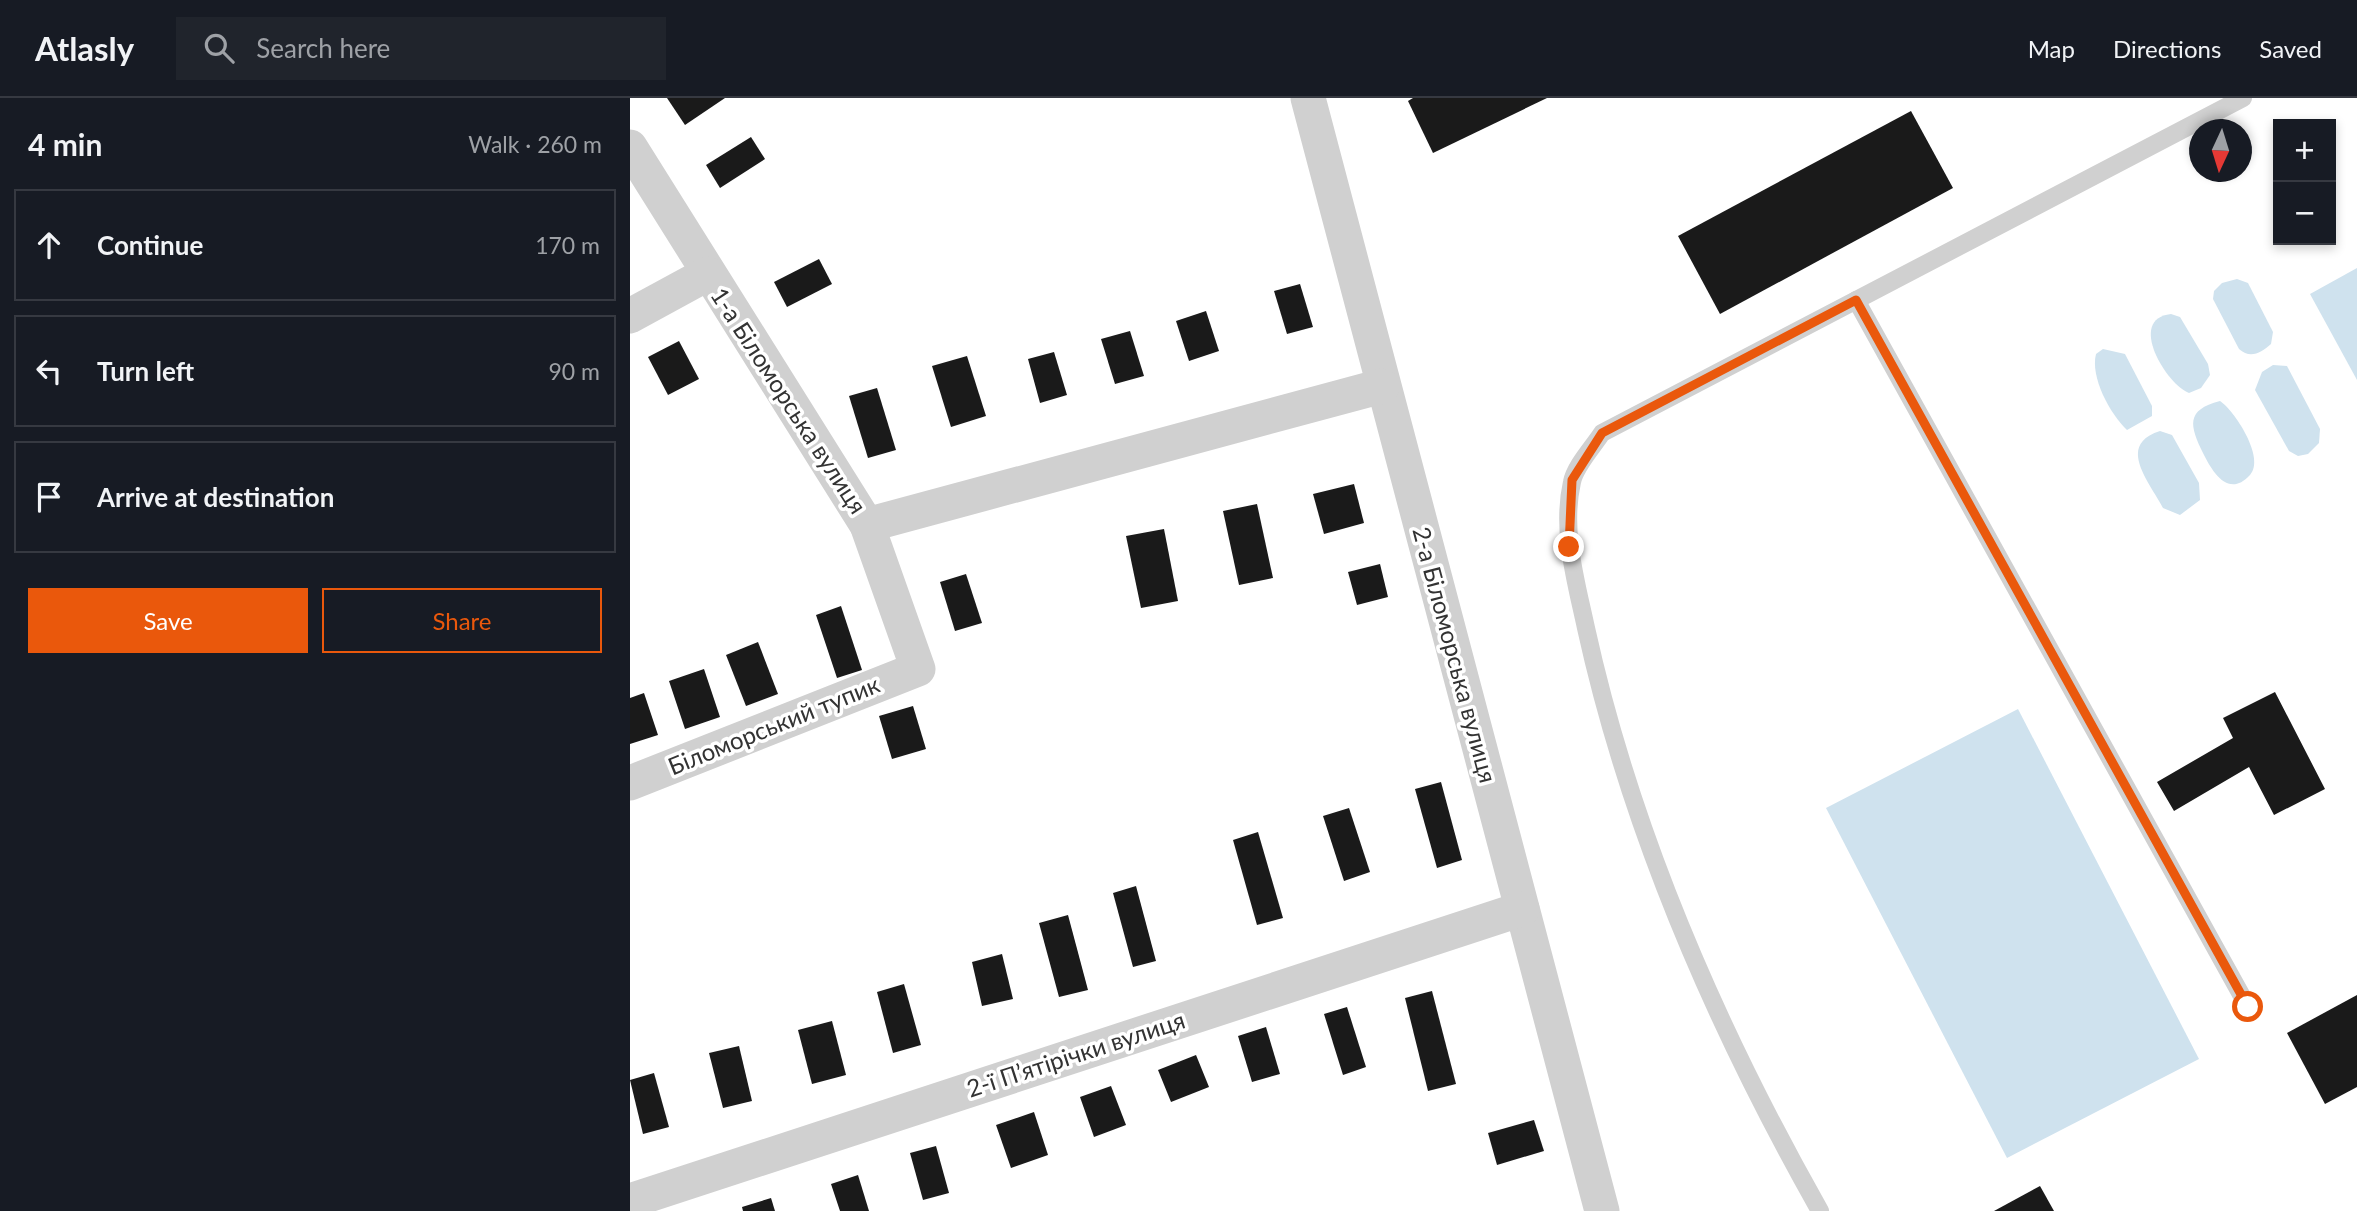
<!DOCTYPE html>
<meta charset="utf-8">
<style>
:root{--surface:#171b24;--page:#20242c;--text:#f1f3f6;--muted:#9ea1a6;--line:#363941;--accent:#ea580c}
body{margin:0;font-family:Lato,sans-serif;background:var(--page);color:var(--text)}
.controls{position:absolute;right:21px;top:21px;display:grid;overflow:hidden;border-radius:0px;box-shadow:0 4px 10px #0003}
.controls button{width:63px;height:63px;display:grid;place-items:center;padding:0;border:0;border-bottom:2px solid var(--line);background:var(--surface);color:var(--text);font:35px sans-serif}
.compass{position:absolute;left:1559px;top:21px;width:63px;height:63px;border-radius:50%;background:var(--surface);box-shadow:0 4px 10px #0003;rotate:184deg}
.stop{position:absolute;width:21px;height:21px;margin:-16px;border:5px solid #ea580c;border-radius:50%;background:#fff}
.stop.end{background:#ea580c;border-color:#fff;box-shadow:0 2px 7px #0008}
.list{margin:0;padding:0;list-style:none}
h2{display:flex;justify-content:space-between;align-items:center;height:91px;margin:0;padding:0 28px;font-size:30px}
h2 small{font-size:23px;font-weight:400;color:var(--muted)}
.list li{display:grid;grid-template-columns:46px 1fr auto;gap:21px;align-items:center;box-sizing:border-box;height:112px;margin:0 14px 14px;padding:0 14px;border:2px solid var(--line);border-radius:0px}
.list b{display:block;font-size:26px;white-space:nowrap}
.list em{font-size:23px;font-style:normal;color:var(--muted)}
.actions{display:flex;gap:14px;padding:21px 28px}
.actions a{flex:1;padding:16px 0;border:2px solid var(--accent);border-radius:0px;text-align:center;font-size:24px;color:var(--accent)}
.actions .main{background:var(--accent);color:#fff}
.icon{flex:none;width:38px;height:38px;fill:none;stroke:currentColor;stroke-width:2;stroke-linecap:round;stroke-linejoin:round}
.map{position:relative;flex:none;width:1727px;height:1113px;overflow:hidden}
header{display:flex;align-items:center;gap:42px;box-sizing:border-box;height:98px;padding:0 35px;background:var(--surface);border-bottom:2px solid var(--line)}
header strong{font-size:33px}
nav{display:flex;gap:38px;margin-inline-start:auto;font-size:24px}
.search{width:490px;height:63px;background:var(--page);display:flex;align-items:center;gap:18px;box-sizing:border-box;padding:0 24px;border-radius:0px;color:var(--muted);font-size:26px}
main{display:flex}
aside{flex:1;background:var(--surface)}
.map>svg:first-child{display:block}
.water{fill:#cfe2ee}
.building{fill:#1a1a1a}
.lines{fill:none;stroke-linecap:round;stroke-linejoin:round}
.lane{stroke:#d0d0d0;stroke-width:18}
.street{stroke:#d0d0d0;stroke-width:35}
.route{stroke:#ea580c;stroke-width:9}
.labels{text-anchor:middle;stroke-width:7;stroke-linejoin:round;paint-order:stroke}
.street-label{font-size:24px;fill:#333;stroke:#fff}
</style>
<header>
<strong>Atlasly</strong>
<div class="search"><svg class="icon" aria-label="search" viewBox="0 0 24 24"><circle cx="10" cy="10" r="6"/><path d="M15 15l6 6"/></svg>Search here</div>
<nav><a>Map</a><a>Directions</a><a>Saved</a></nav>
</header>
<main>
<aside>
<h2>4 min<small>Walk · 260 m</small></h2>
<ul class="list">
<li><svg class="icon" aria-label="ahead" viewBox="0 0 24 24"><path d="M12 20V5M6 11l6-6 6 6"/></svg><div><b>Continue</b></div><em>170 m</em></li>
<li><svg class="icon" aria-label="left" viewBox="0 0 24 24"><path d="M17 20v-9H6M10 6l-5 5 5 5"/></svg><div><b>Turn left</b></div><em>90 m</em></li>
<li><svg class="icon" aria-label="arrive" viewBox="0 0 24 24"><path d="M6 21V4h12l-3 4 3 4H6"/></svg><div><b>Arrive at destination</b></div></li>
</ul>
<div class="actions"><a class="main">Save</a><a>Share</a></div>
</aside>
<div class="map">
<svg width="1727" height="1113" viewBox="0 0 1727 1113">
<rect width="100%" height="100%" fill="#fff"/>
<!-- water -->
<g class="water">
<polygon points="1727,170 1727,282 1680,196"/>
<path d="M1607 181 1618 185 1643 234 1641 246C1631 255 1620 261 1609 251L1583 201 1584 193 1592 185Z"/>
<path d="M1541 216 1550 219 1578 266 1580 277 1571 290 1559 295C1537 287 1496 221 1541 216Z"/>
<path d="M1473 251 1495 256 1522 308V318L1497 332C1480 316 1460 279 1466 256Z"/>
<polygon points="1643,267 1657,268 1690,331 1689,345 1678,356 1668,358 1659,353 1625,292 1632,274"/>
<path d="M1590 303C1604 312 1636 360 1620 377 1598 401 1582 373 1573 355 1560 328 1555 312 1590 303Z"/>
<path d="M1530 333 1542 337 1569 385 1570 402 1550 417 1533 410C1519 383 1486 347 1530 333Z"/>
<polygon points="1388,611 1569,961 1377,1060 1196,710"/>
</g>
<!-- building -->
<g class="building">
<polygon points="37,0 95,0 55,27"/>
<polygon points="783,0 917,0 803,55 778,3"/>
<polygon points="1281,13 1323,90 1090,216 1048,138"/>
<polygon points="121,39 135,61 90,90 76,67"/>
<polygon points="189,161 202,186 157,209 144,184"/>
<polygon points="670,186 683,229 657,236 644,193"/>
<polygon points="576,213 589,253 559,263 546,223"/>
<polygon points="500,233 514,278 485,286 471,241"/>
<polygon points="49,243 69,281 38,297 18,259"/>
<polygon points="424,254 437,297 410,305 398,261"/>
<polygon points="337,258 356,318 321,329 302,268"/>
<polygon points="247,290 266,352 238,360 219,298"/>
<polygon points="724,386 734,425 694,436 683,396"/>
<polygon points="627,406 643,480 609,487 593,413"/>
<polygon points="534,431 548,503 511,510 496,438"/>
<polygon points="750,466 758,499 727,507 718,474"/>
<polygon points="336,476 352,525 325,533 310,484"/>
<polygon points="211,508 232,572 207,580 186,517"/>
<polygon points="128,544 148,596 116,608 96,557"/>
<polygon points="74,571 90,619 55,631 39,583"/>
<polygon points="1645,594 1695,691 1644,717 1619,669 1544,713 1527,684 1603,640 1593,620"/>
<polygon points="14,595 28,637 0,646 0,600"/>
<polygon points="283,608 296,651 262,661 249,618"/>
<polygon points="811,684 832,762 807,770 785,691"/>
<polygon points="719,710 740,774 714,783 693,718"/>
<polygon points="628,734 653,820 627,827 603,742"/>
<polygon points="506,788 526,863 503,869 483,795"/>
<polygon points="438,817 458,892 429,899 409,825"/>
<polygon points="372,856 383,901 352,908 342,864"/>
<polygon points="274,886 291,947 263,955 247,894"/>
<polygon points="802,893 826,986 798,993 775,900"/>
<polygon points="1727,897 1727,989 1695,1006 1657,935"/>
<polygon points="717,909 736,969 713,977 694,916"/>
<polygon points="202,923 216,977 182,986 168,932"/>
<polygon points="636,929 650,976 622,984 608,938"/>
<polygon points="109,948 122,1003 93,1010 79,955"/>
<polygon points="566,957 579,989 541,1004 528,972"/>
<polygon points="24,975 39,1029 13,1036 0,982"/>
<polygon points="481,988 496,1027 464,1039 450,999"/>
<polygon points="404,1014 418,1057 381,1070 366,1027"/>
<polygon points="904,1022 914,1053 867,1067 858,1035"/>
<polygon points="306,1048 319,1095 293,1102 280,1055"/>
<polygon points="228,1077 239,1113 210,1113 201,1086"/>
<polygon points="1410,1088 1424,1113 1364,1113"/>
<polygon points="141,1100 145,1113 113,1113 112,1109"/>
</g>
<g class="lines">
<!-- lane -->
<g class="lane">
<polyline points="1226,202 1618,909"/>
<path d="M1190 1113C1087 931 1001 735 956 530 946 483 931 433 942 384 945 368 963 349 972 335L1613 0"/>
</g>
<!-- street -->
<g class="street">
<polyline points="678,0 972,1113"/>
<polyline points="0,49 237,427 288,571 0,685"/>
<polyline points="0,218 77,176"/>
<polyline points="237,427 752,288"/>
<polyline points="0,1103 892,811"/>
</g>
</g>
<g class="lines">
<!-- route -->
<polyline class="route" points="939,449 942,382 972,335 1226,202 1618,909"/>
</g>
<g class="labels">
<!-- street labels -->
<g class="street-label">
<text transform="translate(158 303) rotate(57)" y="8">1-а Біломорська вулиця</text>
<text transform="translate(824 557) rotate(75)" y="8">2-а Біломорська вулиця</text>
<text transform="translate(144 628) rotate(-22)" y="8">Біломорський тупик</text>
<text transform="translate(446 957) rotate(-18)" y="8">2-ї П’ятірічки вулиця</text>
</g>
</g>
</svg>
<div class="controls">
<button>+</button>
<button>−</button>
</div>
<svg class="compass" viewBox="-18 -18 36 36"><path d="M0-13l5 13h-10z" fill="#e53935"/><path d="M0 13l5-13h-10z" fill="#9ea1a6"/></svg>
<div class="stop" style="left:1618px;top:909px"></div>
<div class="stop end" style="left:939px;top:449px"></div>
</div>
</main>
